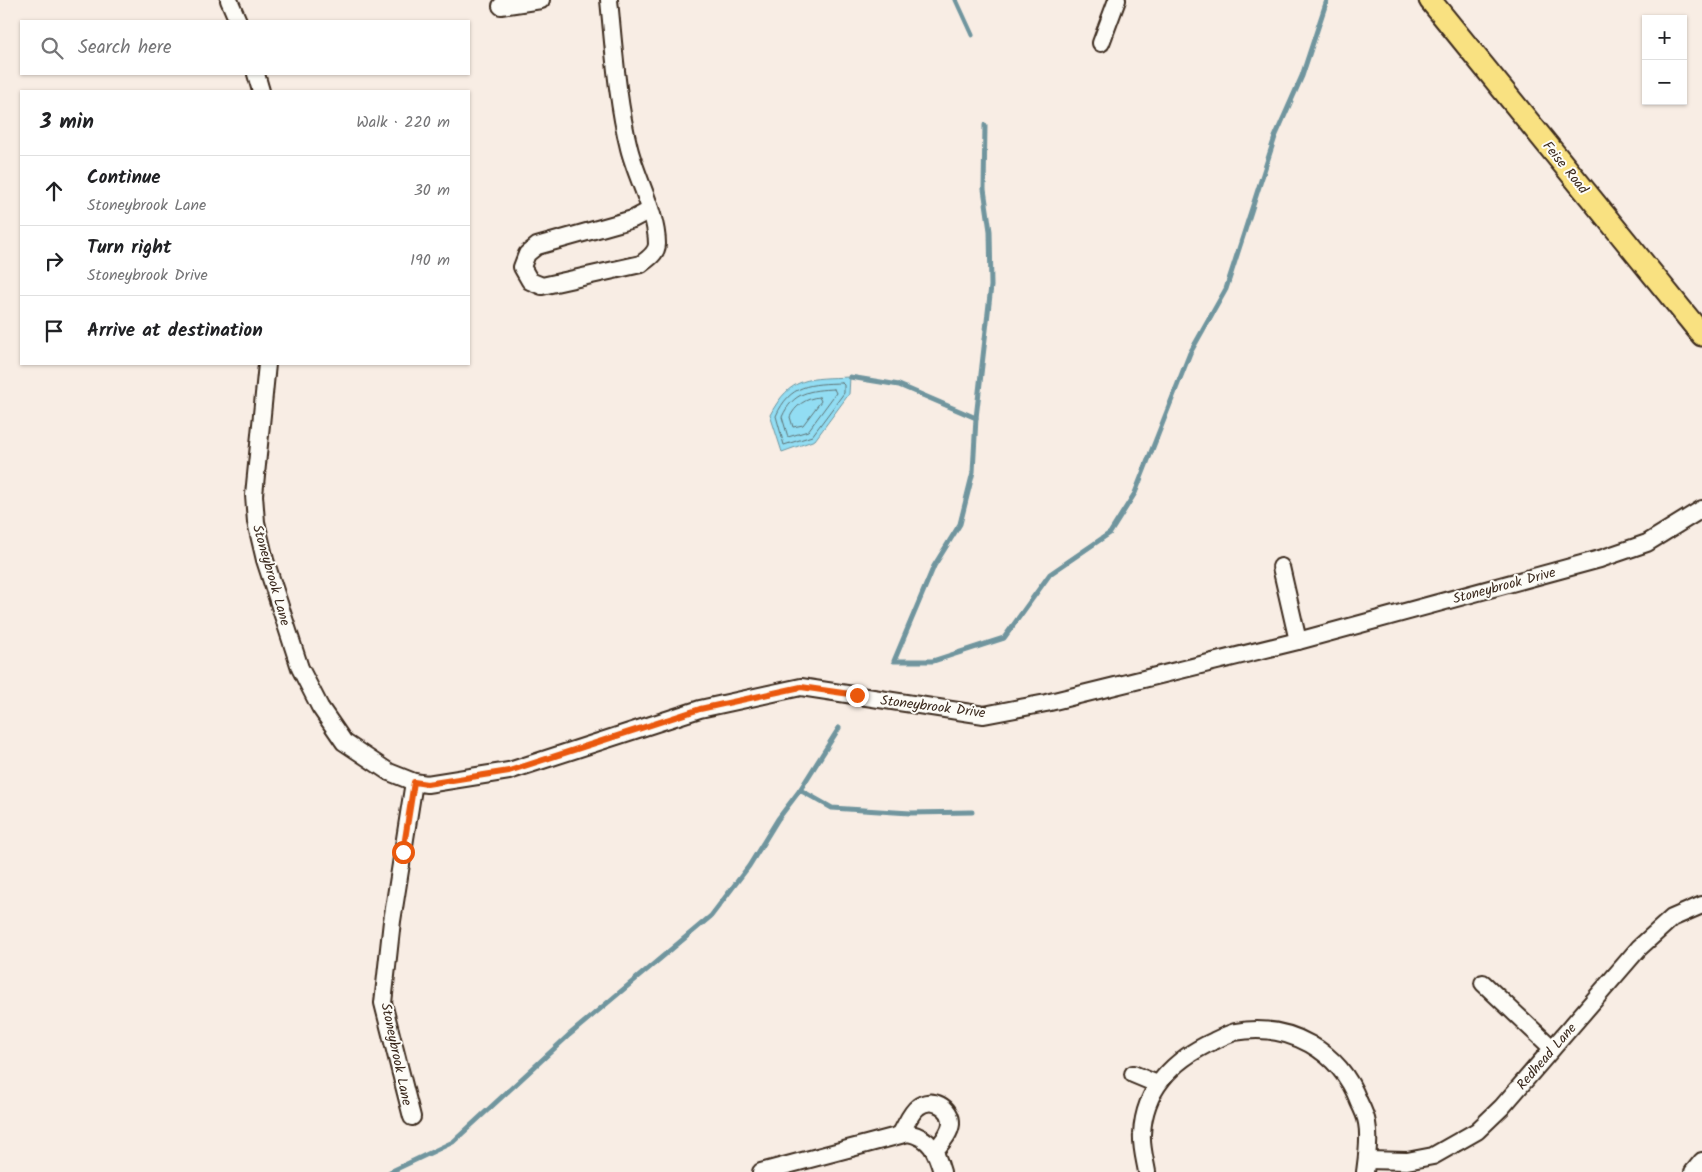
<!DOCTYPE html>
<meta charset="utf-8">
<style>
:root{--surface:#fff;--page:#f6f6f6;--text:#202124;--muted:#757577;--line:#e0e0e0}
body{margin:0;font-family:Kalam,sans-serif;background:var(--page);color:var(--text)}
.controls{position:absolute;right:15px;top:15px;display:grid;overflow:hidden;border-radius:0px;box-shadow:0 1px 4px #0004}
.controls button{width:45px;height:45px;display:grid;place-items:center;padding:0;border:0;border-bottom:1px solid var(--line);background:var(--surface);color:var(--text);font:25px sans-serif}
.stop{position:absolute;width:15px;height:15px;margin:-11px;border:4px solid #ea580c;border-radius:50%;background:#fff}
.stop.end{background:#ea580c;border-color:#fff;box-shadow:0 1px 5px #0008}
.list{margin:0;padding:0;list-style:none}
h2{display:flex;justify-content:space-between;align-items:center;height:65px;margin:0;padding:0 20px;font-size:21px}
h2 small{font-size:16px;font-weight:400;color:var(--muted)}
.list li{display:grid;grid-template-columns:32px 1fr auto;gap:15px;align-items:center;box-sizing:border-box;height:70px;padding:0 20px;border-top:1px solid var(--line)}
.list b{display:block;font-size:19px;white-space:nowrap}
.list p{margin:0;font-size:16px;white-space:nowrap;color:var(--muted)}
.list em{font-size:16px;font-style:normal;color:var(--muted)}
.icon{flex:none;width:28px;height:28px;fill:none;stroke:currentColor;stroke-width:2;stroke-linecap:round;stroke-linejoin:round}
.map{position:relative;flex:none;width:1702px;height:1172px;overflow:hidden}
.search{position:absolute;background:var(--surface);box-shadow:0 1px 4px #0004;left:20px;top:20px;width:450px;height:55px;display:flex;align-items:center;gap:12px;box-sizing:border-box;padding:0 18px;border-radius:0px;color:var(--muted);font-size:19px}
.panel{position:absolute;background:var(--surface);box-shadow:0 1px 4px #0004;left:20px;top:90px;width:450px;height:275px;border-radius:0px}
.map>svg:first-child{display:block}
.water{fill:#92ddf3;stroke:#6f959e}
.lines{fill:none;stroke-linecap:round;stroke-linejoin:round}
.shore{stroke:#5e7273;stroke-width:1}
.stream{stroke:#6f959e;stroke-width:5}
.minor-casing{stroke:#3b2a1e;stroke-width:20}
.major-casing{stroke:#3b2a1e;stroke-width:25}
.minor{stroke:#fdfcf7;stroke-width:16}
.major{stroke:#f9e181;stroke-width:21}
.route{stroke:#ea580c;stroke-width:6}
.labels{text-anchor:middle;stroke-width:4;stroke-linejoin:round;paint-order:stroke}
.street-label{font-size:14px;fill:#3b2a1e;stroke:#fdfcf7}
</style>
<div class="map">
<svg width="1702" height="1172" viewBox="0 0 1702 1172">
<rect width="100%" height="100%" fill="#f8ede4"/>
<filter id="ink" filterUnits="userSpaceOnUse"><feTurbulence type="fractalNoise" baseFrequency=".02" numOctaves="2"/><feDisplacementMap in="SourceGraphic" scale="10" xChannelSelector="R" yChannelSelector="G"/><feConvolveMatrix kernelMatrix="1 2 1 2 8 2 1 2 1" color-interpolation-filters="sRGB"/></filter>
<g filter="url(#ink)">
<!-- water -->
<path class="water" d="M850 377 849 394 815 440 782 452 770 415C791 375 809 379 850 377Z"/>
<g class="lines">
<!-- shore -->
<g class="shore">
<path d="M842 383 844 385V393L812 436 784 445 776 416C790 384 810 384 842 383Z"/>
<path d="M834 389 836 393 808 431 788 437 782 417C793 392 810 390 834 389Z"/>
<path d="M819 397 821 401 803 425 793 427 790 417C795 406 806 398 819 397Z"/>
</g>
<!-- stream -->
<g class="stream">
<polyline points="956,0 972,35"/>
<polyline points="985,125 984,189 990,231 991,286 976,418 973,472 960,524 934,566 894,661 933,661 1004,638 1050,574 1110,533 1135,493 1190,353 1226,289 1275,137 1302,76 1327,0"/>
<polyline points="850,377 899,385 976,418"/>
<polyline points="800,790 832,808 910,813 972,812"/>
<polyline points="390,1172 453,1142 569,1035 711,916 749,866 778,819 800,790 839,728"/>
</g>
<defs>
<g id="minor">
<polyline points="229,0 238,21"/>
<path d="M609 0C614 49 617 100 629 148 636 177 657 214 657 244 657 253 648 259 641 264L542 286 530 281 522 267 527 254 537 246 633 219 650 210"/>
<polyline points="501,6 541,0"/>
<polyline points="1101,43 1117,0"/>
<polyline points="256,74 261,91"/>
<polyline points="267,364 254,495 256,522 265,560 300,668 320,707 344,742 389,772 414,782 427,784 509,771 700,709 801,687 984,715 1046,703 1298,641 1600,559 1647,543 1702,509"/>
<polyline points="1281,567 1298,641"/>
<polyline points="1483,983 1552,1048"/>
<polyline points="1133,1074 1157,1084"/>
<polyline points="412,1117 383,1003 392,921 414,782"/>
<path d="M901 1133C906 1125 910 1113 918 1107 931 1096 952 1107 951 1124 950 1134 941 1143 935 1151"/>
<polyline points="1367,1160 1407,1161 1433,1156 1477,1131 1502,1107 1639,948 1672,918 1702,905"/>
<path d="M761 1172 908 1133C931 1138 936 1151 942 1172"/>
<path d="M1147 1172C1145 1160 1141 1146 1142 1134 1144 1089 1174 1059 1214 1041 1220 1038 1228 1034 1235 1032 1289 1022 1340 1051 1359 1102 1362 1108 1366 1116 1367 1123 1370 1138 1367 1157 1365 1172"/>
<polyline points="1693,1172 1702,1161"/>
</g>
<polyline id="major" points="1430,0 1702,335"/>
</defs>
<!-- minor casing -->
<use href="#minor" class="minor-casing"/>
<!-- major casing -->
<use href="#major" class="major-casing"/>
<!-- minor -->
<use href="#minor" class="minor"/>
<!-- major -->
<use href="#major" class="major"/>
</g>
</g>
<g class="lines" filter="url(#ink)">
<!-- route -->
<polyline class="route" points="403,852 414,782 427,784 509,771 700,709 801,687 857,695"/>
</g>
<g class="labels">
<!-- street labels -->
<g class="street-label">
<text transform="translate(1566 167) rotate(51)" y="5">Feise Road</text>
<text transform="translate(272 575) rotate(74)" y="5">Stoneybrook Lane</text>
<text transform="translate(1504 585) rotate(-15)" y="5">Stoneybrook Drive</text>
<text transform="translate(933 706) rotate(7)" y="5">Stoneybrook Drive</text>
<text transform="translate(397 1054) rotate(78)" y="5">Stoneybrook Lane</text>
<text transform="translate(1546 1056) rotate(-49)" y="5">Redhead Lane</text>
</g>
</g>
</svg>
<div class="controls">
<button>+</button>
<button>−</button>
</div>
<div class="stop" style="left:403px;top:852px"></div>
<div class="stop end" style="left:857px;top:695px"></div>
<div class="search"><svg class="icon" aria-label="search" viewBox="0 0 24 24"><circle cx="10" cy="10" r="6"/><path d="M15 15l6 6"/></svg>Search here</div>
<section class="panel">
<h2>3 min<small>Walk · 220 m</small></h2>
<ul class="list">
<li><svg class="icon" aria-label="ahead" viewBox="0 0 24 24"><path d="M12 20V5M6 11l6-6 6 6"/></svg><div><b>Continue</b><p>Stoneybrook Lane</p></div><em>30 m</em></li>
<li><svg class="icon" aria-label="right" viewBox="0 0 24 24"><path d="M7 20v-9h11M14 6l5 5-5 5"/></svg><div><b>Turn right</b><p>Stoneybrook Drive</p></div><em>190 m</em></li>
<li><svg class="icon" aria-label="arrive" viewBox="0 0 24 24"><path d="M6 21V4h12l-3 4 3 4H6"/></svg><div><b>Arrive at destination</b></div></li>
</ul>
</section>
</div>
